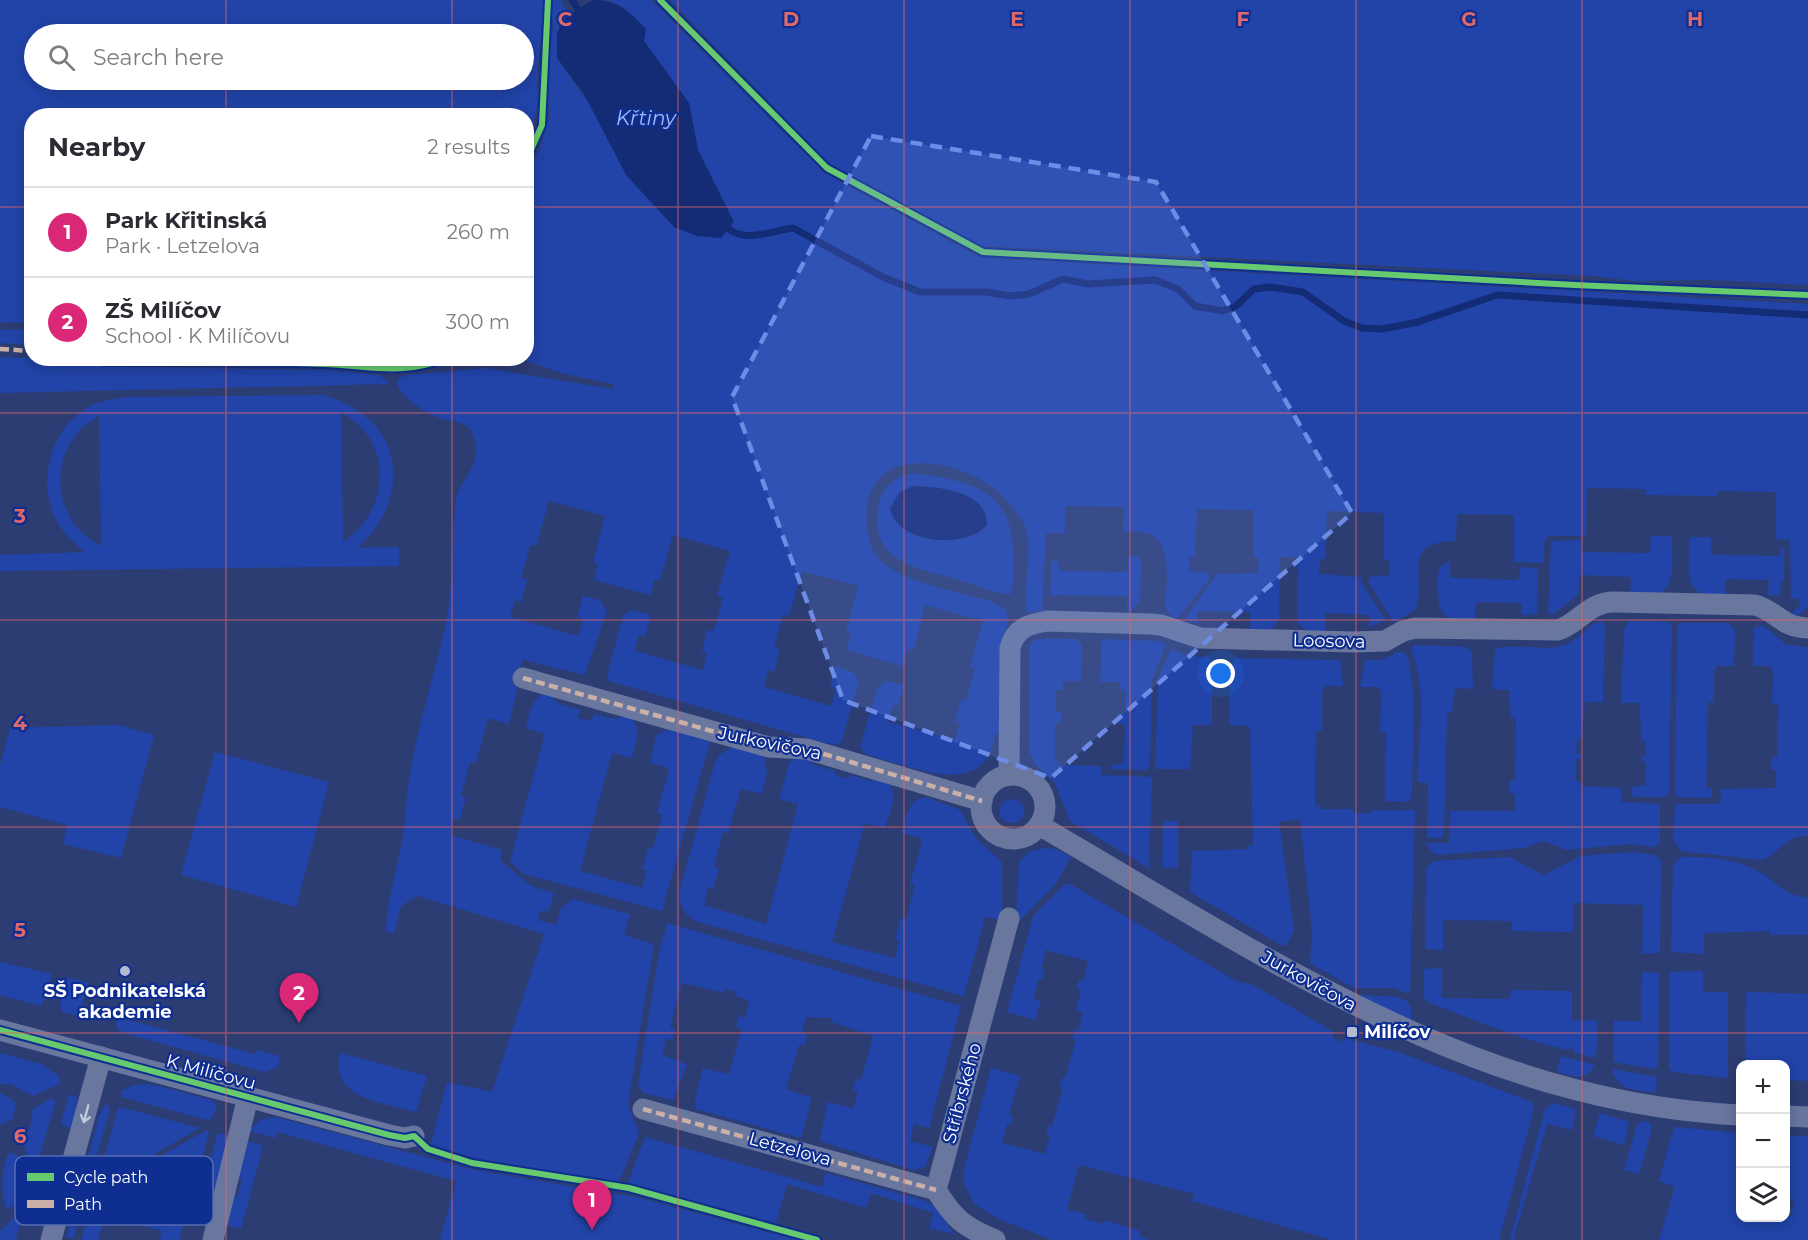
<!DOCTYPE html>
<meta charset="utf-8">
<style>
:root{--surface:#fff;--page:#f7f7f7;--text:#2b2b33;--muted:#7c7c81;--line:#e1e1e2;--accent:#db2777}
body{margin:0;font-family:Montserrat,sans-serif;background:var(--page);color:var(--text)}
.controls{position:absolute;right:18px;bottom:18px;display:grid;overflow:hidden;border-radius:12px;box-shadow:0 3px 15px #0003}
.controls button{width:54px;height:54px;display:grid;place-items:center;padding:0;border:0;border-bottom:2px solid var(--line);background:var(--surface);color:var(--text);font:30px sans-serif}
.you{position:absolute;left:1221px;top:674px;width:21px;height:21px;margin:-15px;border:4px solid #fff;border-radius:50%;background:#1a73e8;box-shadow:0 0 0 9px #1a73e833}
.badge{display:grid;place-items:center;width:39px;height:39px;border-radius:50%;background:var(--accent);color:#fff;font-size:20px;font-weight:700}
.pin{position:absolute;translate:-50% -50px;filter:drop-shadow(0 2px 3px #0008)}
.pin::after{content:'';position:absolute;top:32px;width:21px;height:18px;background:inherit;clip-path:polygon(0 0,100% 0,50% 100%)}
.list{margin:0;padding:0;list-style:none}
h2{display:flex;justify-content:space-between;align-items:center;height:78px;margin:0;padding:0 24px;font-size:26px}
h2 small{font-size:20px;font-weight:400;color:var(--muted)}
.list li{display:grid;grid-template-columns:39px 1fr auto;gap:18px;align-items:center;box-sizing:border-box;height:90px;padding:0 24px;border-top:2px solid var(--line)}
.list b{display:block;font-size:22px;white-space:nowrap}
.list p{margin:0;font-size:20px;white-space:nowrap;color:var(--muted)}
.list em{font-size:20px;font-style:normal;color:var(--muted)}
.icon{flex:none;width:33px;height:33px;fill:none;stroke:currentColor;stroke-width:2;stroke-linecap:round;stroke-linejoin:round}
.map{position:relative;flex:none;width:1808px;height:1240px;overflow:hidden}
.search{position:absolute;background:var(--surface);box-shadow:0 3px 15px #0003;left:24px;top:24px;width:510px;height:66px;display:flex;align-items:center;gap:15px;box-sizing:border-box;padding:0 21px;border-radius:33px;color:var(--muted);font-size:22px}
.panel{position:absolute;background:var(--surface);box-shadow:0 3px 15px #0003;left:24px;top:108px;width:510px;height:258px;border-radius:24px}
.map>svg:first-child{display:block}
.green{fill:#2244a9;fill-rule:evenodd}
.water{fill:#142b75}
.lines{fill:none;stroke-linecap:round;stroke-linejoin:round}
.stream{stroke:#142b75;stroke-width:7}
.street{stroke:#69779f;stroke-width:21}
.quiet{stroke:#cab0a6;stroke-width:4.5;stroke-dasharray:9 4.5;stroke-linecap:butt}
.cycleway-casing{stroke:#0f2e91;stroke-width:10}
.cycleway{stroke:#67ca6e;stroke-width:6}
.oneway{stroke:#c3c9d9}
.marked{fill:#6c8ce6;fill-opacity:0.2;stroke:#6c8ce6;stroke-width:4.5;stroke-dasharray:12 8;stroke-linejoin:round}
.grid{fill:none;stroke:#e26868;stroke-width:1.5;stroke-opacity:0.55}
.poi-dot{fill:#b5bbce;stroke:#0f2e91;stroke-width:2}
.labels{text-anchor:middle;stroke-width:4.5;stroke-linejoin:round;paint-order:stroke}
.street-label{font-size:18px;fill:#fff;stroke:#0f2e91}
.poi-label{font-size:18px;font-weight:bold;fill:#fff;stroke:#0f2e91}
.water-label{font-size:20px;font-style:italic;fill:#a6bcfa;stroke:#0f2e91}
.key{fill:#0f2e91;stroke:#576db2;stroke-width:1.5}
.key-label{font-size:16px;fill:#fff}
.grid-label{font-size:20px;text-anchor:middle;font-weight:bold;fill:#e26868;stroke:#0f2e91;stroke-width:4.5;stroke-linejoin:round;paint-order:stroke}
</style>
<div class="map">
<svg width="1808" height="1240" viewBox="0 0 1808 1240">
<rect width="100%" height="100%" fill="#2c3d74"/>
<!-- green -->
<g class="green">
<path d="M0 0H544L538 65 537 107 527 145 526 116H32L31 323 0 322ZM34 34H524V80H34Z"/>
<path d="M551 0H561L568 15 557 34V58L592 108 734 222 698 150 689 103 644 41 626 9 609 0H651L824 173 975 255 987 258 1808 304V607L1795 618 1791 614 1800 605 1799 599 1791 598 1790 540 1776 539V492L1718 491 1717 496 1646 495V489L1587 488 1586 536H1548L1544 542V563L1514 562V515L1457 514 1456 541C1400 542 1426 574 1416 609L1394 623 1369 583V577L1389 575V561L1384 560V513L1327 511 1325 559H1320L1319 574 1361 577V582L1386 620 1369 627V615L1326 613 1325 632 1305 630 1297 621 1298 557H1280L1279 619 1270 630H1250V612L1197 611V624L1185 618 1217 574 1258 573 1259 558H1253V510L1197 509 1195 557H1189V571L1209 573V580L1177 619 1169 614 1165 607C1166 588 1174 541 1147 533 1140 531 1131 532 1123 532L1124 507 1065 506V533H1046L1042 611 1028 613C1024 607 1026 598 1026 591 1026 575 1031 546 1027 532 1025 523 1016 512 1011 505 973 456 858 435 867 526 869 545 874 557 890 568 911 583 966 594 993 602L1005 609 1009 620 1002 642 1001 734 996 733C993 744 991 755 983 763 958 790 896 762 865 754L860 747 877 689 885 681 904 685 898 706 893 705 888 722 955 740 960 723 955 721 961 700 966 701 975 668 970 666 983 621 925 605 914 650 908 649 903 666 847 650 851 633 846 631 858 586 802 571 789 616 783 615 774 648 780 650 774 672 768 670 764 687 831 706 836 689 830 687 836 666 854 673 859 681 842 740 839 744 833 745 609 681 607 676 623 616 631 610 651 615 645 636 639 634 635 651 703 670 707 653 702 651 707 630 714 631 723 598 717 596 730 551 673 535 660 580 655 579 650 595 594 580 598 563 593 562 605 516 549 501 536 546 530 545 521 578 527 580 521 602 515 600 510 617 578 636 583 619 577 617 583 596 600 600 607 611 585 675 523 660 520 668H516L512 682 518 685 509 724 488 718 476 763 470 762 461 796 466 798 460 819 455 818 450 835 502 850 500 860 531 886 554 893 549 911H540L538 920 556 925 561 908 573 899 630 914 624 935 654 944 628 1105 639 1133 619 1182 474 1158 431 1144 447 1082 492 1092 544 934 417 896 401 906 394 933 386 931C387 900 397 868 403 837 406 816 406 795 410 774 418 724 434 677 445 628 454 586 451 542 456 500 458 479 484 467 474 437 469 419 451 423 437 417 422 411 402 398 397 383L399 378 406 375 486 368 613 389V384L565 374 520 359 526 358 527 173 540 149 549 119 548 65 553 28Z"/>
<polygon points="670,0 1808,0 1808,285 1709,280 1634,281 1594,276 980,246 830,164"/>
<polygon points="31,329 31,345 0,343 0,330"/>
<polygon points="0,357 54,359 111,367 323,370 380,375 390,384 0,393"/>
<polygon points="200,359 425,358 425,359 395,363"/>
<path d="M323 395C402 416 416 495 357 548L399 547V566L0 571V555L85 552C75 544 66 536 59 525 34 484 50 422 97 403 108 399 121 398 133 397ZM341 413C395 440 390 511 343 542ZM99 416 101 545V546C48 520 46 444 99 416Z"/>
<path d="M914 473C971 481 1014 490 1013 557 1013 569 1014 583 1011 594 995 594 975 585 959 580 914 567 867 562 879 503 882 486 897 476 914 473ZM913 486C939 487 962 491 982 508L947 539 919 536Z"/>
<path d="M1645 536H1672C1671 551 1678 587 1659 593 1651 596 1639 594 1630 595L1631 577 1579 575 1578 595 1552 615 1548 613 1551 541 1581 540V552L1650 553 1651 537Z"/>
<path d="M1690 537H1717L1711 538V554L1717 555 1780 556 1781 546 1784 547V581H1781L1780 595H1768L1769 580 1726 579 1725 597C1678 595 1690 574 1690 537Z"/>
<polygon points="1128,555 1138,556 1141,562 1140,601 1130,613 1127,613 1127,596 1050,595 1051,561 1058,561 1059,570 1064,571 1122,572 1128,571"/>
<path d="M1450 561V577L1456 578 1513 580 1519 579 1520 567 1538 569 1537 614 1522 615V603L1476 602 1475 620C1448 619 1438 620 1438 589 1438 580 1437 572 1442 565Z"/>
<path d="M1602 621 1605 626 1603 702H1585L1582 739H1577L1576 754H1582V759H1576V781L1581 782 1582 786 1621 788V802L1660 804V843L1653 847 1630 844 1566 850 1543 841 1523 848 1438 855 1431 851 1426 843H1449L1450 811H1515V794L1509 793 1510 781 1515 780 1516 718H1511L1509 690 1492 689 1495 649C1515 642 1541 652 1562 646 1578 642 1587 624 1602 621Z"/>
<polygon points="1628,621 1668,622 1672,625 1669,794 1664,797 1634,797 1631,794 1632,787 1646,785 1646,762 1641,761 1641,757 1646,756 1646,742 1641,741 1640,703 1621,703 1624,630"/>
<polygon points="1680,623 1729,623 1735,630 1734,666 1717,666 1714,671 1714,702 1708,703 1707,757 1712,758 1707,759 1706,787 1712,787 1712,796 1709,798 1679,797 1675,794 1677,627"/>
<path d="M1762 625 1787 645 1808 647V836C1787 834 1779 854 1761 860L1681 851 1673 839 1675 804H1720L1721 789 1776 788V770H1771V758L1777 757 1778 704H1772L1773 672 1770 666H1753L1754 628Z"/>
<polygon points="1038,639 1076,639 1082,645 1081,681 1064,681 1062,690 1056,691 1056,712 1061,712 1061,723 1055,723 1055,761 1060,762 1060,765 1101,766 1101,775 1152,777 1149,868 1070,821 1055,783 1035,764 1029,751 1029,649 1031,643"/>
<polygon points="1102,639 1161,641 1166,645 1152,680 1150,766 1147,770 1111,769 1110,766 1124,763 1125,725 1119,724 1120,714 1125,714 1126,690 1120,689 1120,682 1100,682"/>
<path d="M1413 645 1466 647 1472 651 1473 689 1455 688 1452 712H1447L1444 833 1441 838H1427L1428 783 1417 782C1418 740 1428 689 1411 649Z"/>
<polygon points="1171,649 1188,656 1209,657 1212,664 1212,725 1193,725 1190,769 1155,769 1158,678"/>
<polygon points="1401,651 1408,656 1414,694 1412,795 1409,802 1385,801 1386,732 1380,732 1381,693 1379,687 1360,687 1365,660 1381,660"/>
<polygon points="1235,658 1337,660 1341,662 1343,686 1325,686 1322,692 1322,731 1316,731 1315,805 1320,806 1320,809 1353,809 1354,813 1371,813 1371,810 1415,810 1410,994 1393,988 1354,988 1310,963 1312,930 1300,819 1279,822 1294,930 1287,945 1281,945 1190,892 1192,851 1247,849 1248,846 1253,845 1250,731 1248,726 1229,725 1230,670"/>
<path d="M546 693 552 696 559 704 580 710 578 718 591 721 594 714 615 719 627 715C644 725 636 742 632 758L612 753 580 871 642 888 647 870 642 869 648 848 653 849 662 815 657 813 669 768 650 763 656 736 669 728 711 738 662 911 524 874 510 862 545 734 526 728C530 714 530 699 546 693Z"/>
<polygon points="118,725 154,735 121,858 63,844 67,825 0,807 0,765 10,728"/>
<path d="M733 747 764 756 767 774 762 794 741 789 728 833 723 832 714 866 719 869 713 889 708 888 704 905 766 924 798 804 779 799 789 764 794 758 806 756 814 765 836 771 835 775 848 779 850 775 871 781 882 777C902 792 891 807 885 828L865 823 832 942 895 958 899 941 895 939 901 918 906 919 915 885 910 883 923 839 902 833C905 820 907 804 920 798H929L960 810 977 840 1002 862V917L1000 920 985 917 964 996 702 923C687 918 677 908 680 890L714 766 719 755Z"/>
<polygon points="215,752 329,782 296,907 181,875"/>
<circle cx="1012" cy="811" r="12"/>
<polygon points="1163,821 1178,821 1178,868 1162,867"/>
<polygon points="1044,848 1056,849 1071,857 1055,885 1020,920 1016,919 1019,862 1029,852"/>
<polygon points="1632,852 1655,855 1661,861 1660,953 1642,954 1643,905 1574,903 1573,932 1512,931 1512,921 1443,920 1443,950 1425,949 1426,871 1429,864 1436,861 1510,857 1544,875 1580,856"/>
<path d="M1680 857C1702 856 1735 859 1754 869 1772 878 1787 898 1808 897V935H1770V931L1704 933V954L1671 952 1673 866Z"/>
<polygon points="1065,884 1070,884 1236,981 1253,985 1334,1032 1332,1037 1343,1042 1345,1038 1401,1053 1532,1102 1534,1108 1499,1240 1332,1240 1192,1201 1195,1194 1079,1165 1067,1210 1086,1214 1085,1219 1104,1224 1105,1220 1140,1231 1139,1236 1150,1240 1052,1240 997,1218 974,1204 963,1181 964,1169 991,1068 1020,1076 1009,1114 1013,1116 1011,1125 1007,1124 1002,1143 1045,1154 1050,1135 1046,1133 1049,1125 1052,1126 1063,1088 1059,1086 1062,1078 1065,1078 1076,1040 1072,1039 1074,1030 1078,1031 1083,1012 1076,1010 1081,990 1077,988 1079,980 1084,981 1088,961 1046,950 1041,969 1045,971 1042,980 1039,979 1033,998 1041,1001 1035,1020 1007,1012 1033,916"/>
<polygon points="667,923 961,1006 929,1128 914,1124 910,1141 933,1147 925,1167 913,1170 820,1141 827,1102 853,1108 858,1092 853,1090 856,1079 861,1080 873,1036 832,1022 832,1018 806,1017 802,1033 807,1035 804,1046 799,1045 786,1089 812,1098 801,1138 696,1109 695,1100 703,1068 729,1074 742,1029 736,1027 739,1016 745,1018 749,1001 736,996 736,992 726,989 725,993 682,983 670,1027 675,1029 672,1040 666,1039 662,1055 687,1064 686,1067 673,1100 643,1093 638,1084 659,952"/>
<polygon points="0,962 52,974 48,993 41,1006 0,995"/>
<polygon points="1440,968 1442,968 1442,998 1510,999 1511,990 1572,991 1572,1020 1598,1021 1596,1058 1573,1052 1573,1049 1570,1048 1570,1051 1519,1037 1517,1033 1516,1036 1427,1002 1424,997 1424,969"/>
<polygon points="1701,971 1703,971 1703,992 1728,992 1728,1078 1672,1072 1669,1068 1670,972"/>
<polygon points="1642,972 1659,973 1658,1066 1654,1069 1613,1062 1614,1021 1641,1021"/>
<polygon points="66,977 88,983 82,1007 104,1013 102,1021 62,1012 60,1004"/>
<polygon points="1746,992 1808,994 1808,1081 1786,1080 1786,1064 1745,1064"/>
<polygon points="1357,995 1397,997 1407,1001 1411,1008 1411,1022"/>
<polygon points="117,1017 255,1054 257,1050 280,1056 277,1068 265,1072 120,1032 116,1025"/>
<polygon points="0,1053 41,1064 59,1076 60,1084 33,1096 11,1084 0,1084"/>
<path d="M340 1053 427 1076 416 1112C384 1103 329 1099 340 1053Z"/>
<polygon points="1561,1056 1595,1065 1588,1074 1578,1077 1557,1072"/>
<path d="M1612 1069 1657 1077 1656 1093C1638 1090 1616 1091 1612 1069Z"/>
<polygon points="150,1084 212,1100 217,1105 212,1118 208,1120 121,1097 121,1091 134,1085"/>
<polygon points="0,1093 12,1099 16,1105 13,1119 0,1125"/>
<polygon points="69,1094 78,1098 72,1129 61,1124"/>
<polygon points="51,1098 56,1102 35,1169 31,1171 23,1141 30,1127 33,1109"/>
<polygon points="107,1103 110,1109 88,1187 81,1185 99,1116"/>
<polygon points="1553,1103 1576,1109 1572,1130 1547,1124 1513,1240 1510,1240 1545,1109"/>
<polygon points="118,1108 124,1108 200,1128 96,1187"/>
<polygon points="1600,1113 1629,1122 1624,1145 1593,1136"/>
<polygon points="276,1117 474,1170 636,1197 797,1240 440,1240 456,1181 277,1132 275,1138 248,1131 261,1120"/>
<polygon points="1642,1121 1650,1123 1652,1128 1639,1174 1624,1170 1637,1125"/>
<polygon points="1674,1127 1740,1133 1740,1218 1791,1216 1794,1200 1786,1198 1786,1136 1808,1136 1808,1240 1659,1240 1675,1187 1659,1181"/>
<polygon points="207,1130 209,1134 186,1213 100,1190"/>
<polygon points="220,1133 231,1136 212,1221 196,1217 217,1136"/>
<polygon points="645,1137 822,1187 826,1173 926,1201 936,1208 954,1234 929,1228 934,1213 871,1193 866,1208 787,1184 776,1223 628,1183"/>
<polygon points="245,1140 263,1146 241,1229 227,1225 231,1196 237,1197 242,1180 235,1178"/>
<path d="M10 1152 20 1157 30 1189 8 1210C0 1201 1 1161 10 1152Z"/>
<polygon points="79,1194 85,1198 73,1239 66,1237"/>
<polygon points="94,1199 184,1222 179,1240 160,1240 162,1231 105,1216 98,1240 81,1240"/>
<polygon points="20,1212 22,1215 16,1240 0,1240 0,1231"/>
</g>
<!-- water -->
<g class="water">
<path d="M593 0C618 0 630 12 646 29L644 41 689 103 698 150 734 222 721 238 697 236 674 227 626 175 584 94 557 58V34L561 24 568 15Z"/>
<path d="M913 486C938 487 987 490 987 525 967 550 895 544 890 508L900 492Z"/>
</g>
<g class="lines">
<!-- stream -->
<g class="stream">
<polyline points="572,0 582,15"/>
<path d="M723 223C740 246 770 231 793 228L883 277 920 292H986L1011 296 1029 294 1063 279 1088 284 1155 280 1178 289 1195 306 1223 311 1236 306 1254 289 1270 287 1303 292 1344 321 1362 328 1382 329 1418 322 1497 295 1808 315"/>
</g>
<!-- street -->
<g class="street">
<polyline points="523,678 769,747 807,749 982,801"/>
<path d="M1009 775 1010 648C1015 628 1029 624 1047 621L1150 624 1161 625 1200 638 1353 642 1385 641 1403 631 1415 628 1558 630C1580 623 1588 602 1614 602L1755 605C1779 612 1780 627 1808 628"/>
<circle cx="1013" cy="807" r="32"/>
<path d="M1039 825C1261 954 1476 1103 1740 1115"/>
<polyline points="0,1030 389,1135 405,1138 414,1136"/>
<polyline points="643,1109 936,1190"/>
<polyline points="1786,1116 1808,1117"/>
<polyline points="51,1240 101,1057"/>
<polyline points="213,1240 248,1097"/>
<path d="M995 1240C964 1227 954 1219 936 1190L1009 918"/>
</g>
<!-- quiet -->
<g class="quiet">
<polyline points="0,349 32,351"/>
<polyline points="523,678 769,747 807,749 982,801"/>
<polyline points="643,1109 936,1190"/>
</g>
<defs>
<g id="cycleway">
<polyline points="660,0 827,168 983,252 1575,285 1808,295"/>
<polyline points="526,161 542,125 548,0"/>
<path d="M86 358 105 362C178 362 252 361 325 364 371 366 402 376 447 358"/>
<polyline points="0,1030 389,1135 405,1138 414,1136 428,1149 472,1163 629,1188 817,1240"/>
</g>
</defs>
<!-- cycleway casing -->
<use href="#cycleway" class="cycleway-casing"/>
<!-- cycleway -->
<use href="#cycleway" class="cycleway"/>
</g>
<!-- one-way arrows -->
<defs><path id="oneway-shaft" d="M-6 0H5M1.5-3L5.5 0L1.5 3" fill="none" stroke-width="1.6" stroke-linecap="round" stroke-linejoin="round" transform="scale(1.5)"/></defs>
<use class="oneway" href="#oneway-shaft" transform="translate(86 1114) rotate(105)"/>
<!-- marked area -->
<path class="marked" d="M871 136 1156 182 1352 513 1051 778 843 700 732 397Z"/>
<!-- grid -->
<path class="grid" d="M226 0V34M452 0V34M678 0V1240M904 0V1240M1130 0V1240M1356 0V1240M1582 0V1240M226 80V116M452 80V116M0 207H32M526 207H1808M226 358V1240M452 358V1240M0 413H1808M0 620H1808M0 827H1808M0 1033H1808"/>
<!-- markers -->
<g class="poi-dot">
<circle cx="125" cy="971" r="6"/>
<rect x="1346" y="1026" width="12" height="12" rx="3"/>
</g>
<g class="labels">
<!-- street labels -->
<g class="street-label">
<text transform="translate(1329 641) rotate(1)" y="6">Loosova</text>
<text transform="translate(770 743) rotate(12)" y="6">Jurkovičova</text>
<text transform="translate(1309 981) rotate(29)" y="6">Jurkovičova</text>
<text transform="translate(211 1072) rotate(15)" y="6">K Milíčovu</text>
<text transform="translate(962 1093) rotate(-75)" y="6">Stříbrského</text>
<text transform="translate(790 1149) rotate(15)" y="6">Letzelova</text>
</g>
<!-- poi labels -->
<g class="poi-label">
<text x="125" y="997">SŠ Podnikatelská<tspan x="125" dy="21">akademie</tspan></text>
<text x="1364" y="1038" text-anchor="start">Milíčov</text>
</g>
<!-- water labels -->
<g class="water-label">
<text x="646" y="125">Křtiny</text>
</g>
</g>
<!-- legend -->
<rect x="15" y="1156" width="198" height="69" rx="9" class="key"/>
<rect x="27" y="1173" width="27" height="8" fill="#67ca6e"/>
<rect x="27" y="1200" width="27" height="8" fill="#cab0a6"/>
<g class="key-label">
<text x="64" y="1183">Cycle path</text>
<text x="64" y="1210">Path</text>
</g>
<g class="grid-label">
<text x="565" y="26">C</text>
<text x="791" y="26">D</text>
<text x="1017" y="26">E</text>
<text x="1243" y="26">F</text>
<text x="1469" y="26">G</text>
<text x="1695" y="26">H</text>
<text x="20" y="523">3</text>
<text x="20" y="730">4</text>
<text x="20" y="937">5</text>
<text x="20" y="1143">6</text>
</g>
</svg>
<div class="controls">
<button>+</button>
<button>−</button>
<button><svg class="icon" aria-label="layers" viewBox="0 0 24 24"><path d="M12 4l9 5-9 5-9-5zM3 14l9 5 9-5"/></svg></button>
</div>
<div class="you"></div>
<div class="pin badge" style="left:592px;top:1230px">1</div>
<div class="pin badge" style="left:299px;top:1023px">2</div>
<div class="search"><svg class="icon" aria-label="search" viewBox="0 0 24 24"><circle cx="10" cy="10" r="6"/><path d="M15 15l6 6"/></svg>Search here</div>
<section class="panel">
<h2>Nearby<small>2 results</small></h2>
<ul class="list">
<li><span class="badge">1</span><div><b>Park Křitinská</b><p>Park · Letzelova</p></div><em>260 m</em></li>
<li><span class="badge">2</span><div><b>ZŠ Milíčov</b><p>School · K Milíčovu</p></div><em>300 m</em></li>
</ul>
</section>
</div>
